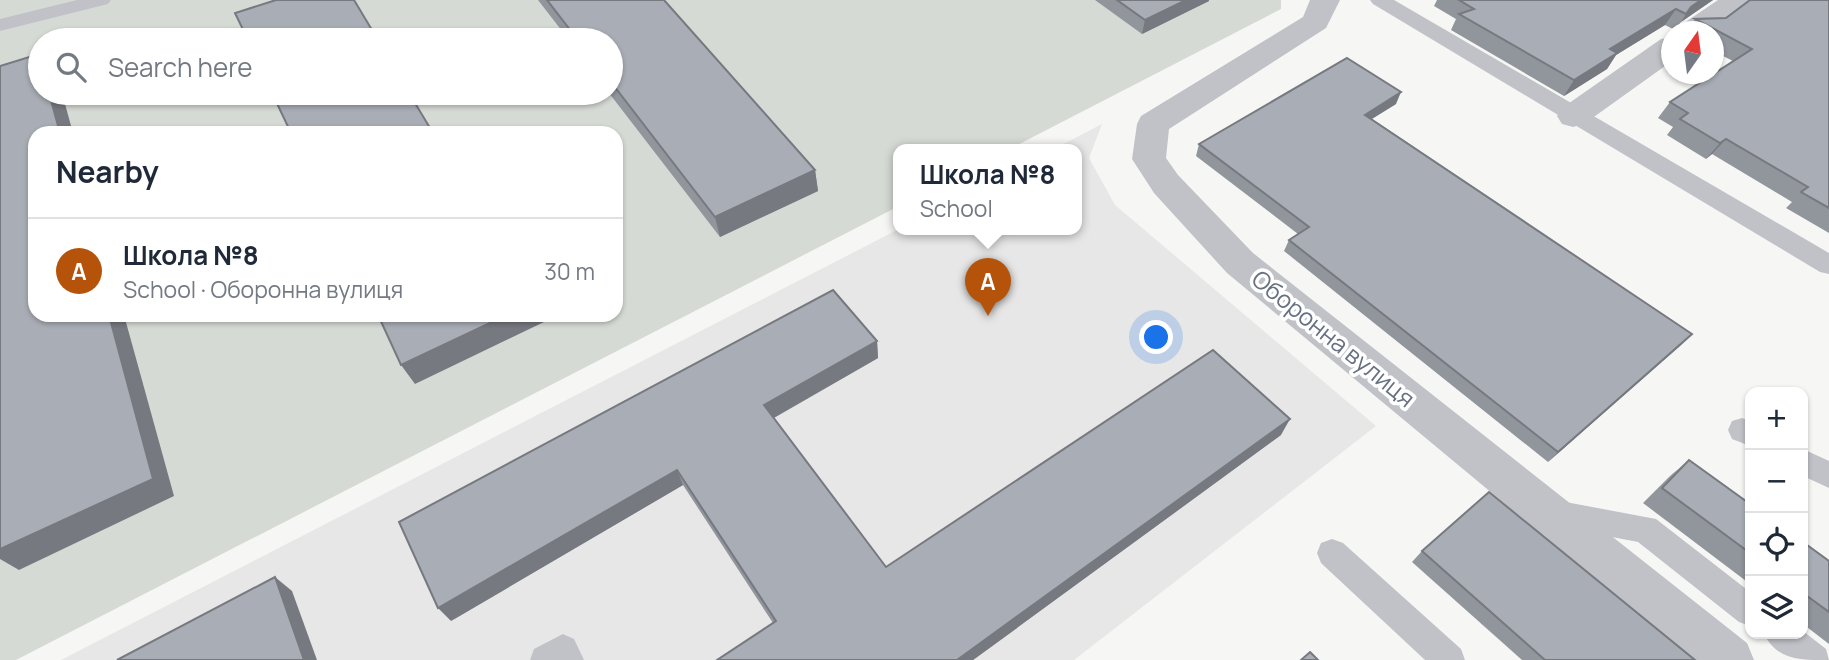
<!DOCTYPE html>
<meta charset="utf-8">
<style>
:root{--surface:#fff;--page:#f2f2f3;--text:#1f2937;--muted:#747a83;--line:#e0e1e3;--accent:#b45309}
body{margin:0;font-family:Manrope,sans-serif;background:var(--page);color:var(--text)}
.controls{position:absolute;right:21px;bottom:21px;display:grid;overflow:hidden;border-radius:14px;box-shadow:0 2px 5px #0004}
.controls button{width:63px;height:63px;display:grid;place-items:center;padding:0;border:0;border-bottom:2px solid var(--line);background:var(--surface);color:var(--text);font:35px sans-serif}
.compass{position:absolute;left:1661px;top:21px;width:63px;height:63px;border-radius:50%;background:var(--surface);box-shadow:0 2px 5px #0004;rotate:14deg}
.you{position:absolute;left:1157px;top:338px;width:24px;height:24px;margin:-18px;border:5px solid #fff;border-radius:50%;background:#1a73e8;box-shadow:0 0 0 10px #1a73e833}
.badge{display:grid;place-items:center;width:46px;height:46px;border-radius:50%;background:var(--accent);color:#fff;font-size:23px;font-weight:700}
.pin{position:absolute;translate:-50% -58px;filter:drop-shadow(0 2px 4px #0008)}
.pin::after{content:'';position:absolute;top:37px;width:24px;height:21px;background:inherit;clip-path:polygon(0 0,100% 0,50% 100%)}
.popup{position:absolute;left:893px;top:144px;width:189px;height:91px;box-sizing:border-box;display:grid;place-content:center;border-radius:14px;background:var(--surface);filter:drop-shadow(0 2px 5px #0005);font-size:23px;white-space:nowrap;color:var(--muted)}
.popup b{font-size:26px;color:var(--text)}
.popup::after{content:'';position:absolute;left:50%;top:100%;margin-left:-14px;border:14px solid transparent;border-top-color:var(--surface)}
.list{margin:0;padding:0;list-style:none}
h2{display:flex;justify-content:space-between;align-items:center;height:91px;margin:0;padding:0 28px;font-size:30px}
h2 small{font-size:23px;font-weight:400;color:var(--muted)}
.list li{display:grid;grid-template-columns:46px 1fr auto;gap:21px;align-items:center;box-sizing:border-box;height:105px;padding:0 28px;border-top:2px solid var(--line)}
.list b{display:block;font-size:26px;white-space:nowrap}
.list p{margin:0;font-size:23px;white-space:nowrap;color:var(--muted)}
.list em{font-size:23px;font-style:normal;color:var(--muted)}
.icon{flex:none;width:38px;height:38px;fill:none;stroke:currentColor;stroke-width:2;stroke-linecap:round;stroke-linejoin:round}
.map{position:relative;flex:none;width:1829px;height:660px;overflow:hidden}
.search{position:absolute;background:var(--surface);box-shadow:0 2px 5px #0004;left:28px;top:28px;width:595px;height:77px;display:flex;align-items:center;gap:18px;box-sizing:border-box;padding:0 24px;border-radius:38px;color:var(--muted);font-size:26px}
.panel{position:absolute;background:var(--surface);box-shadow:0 2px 5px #0004;left:28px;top:126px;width:595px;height:196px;border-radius:21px}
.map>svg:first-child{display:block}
.built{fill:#e7e7e7}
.green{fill:#d5dbd4;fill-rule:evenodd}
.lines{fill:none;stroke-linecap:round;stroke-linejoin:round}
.service{fill:#c0c2c7;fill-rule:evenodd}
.minor{fill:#c0c2c7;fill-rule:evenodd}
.tertiary{fill:#c0c2c7;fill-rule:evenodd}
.wall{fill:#91959c}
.shaded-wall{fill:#76797f}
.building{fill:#a9adb5;stroke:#76797f;stroke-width:2}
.labels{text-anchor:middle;stroke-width:7;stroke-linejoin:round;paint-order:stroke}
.street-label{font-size:24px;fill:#687182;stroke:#fff}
</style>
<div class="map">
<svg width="1829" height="660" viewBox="0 0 1829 660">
<rect width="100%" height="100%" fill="#f6f7f4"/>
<!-- built -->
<polygon class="built" points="1102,124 1089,158 1115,205 1376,426 1074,660 61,660 899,229 1077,230 1077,150 1052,150"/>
<!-- green -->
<path class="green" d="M0 0H1281V9L1008 150H899V206L16 660H0ZM40 40H611V93H40ZM35 133H616V315H35Z"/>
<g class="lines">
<!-- service -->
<g class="service">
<polygon points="77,0 111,0 108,4 0,31 0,19"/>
<polygon points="1370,0 1394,0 1829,253 1829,274 1820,272 1373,4"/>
<polygon points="1742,418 1750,421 1750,446 1732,439 1728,430 1732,421"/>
<polygon points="1803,449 1829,461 1829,488 1803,476"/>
<polygon points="1555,500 1656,519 1750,592 1750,626 1739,622 1638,542 1544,524 1540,514 1544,504"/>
<polygon points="1332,539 1343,543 1461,649 1465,660 1425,660 1321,563 1317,553 1321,543"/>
<path d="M1803 631 1826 649 1829 660C1800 660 1777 660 1764 634H1803Z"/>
<polygon points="563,634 574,639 584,660 530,660 534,649"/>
</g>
<!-- minor -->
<g class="minor">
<polygon points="1718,0 1752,0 1747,6 1712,32 1677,32 1681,25"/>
<polygon points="1672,37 1672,61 1584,124 1573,127 1562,124 1557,116 1562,108 1661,39"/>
</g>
<!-- tertiary -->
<polygon class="tertiary" points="1310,0 1340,0 1326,28 1169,129 1166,158 1178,175 1253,253 1747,643 1754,660 1693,660 1227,273 1154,193 1132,159 1137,124 1141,116 1303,17"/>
</g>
<!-- wall -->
<g class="wall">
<polygon points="538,0 664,0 815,170 818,191 720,237 609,93 611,93 611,40 569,40"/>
<polygon points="1095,0 1209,0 1209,1 1142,34"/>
<polygon points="1437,0 1713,0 1681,22 1675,30 1665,25 1616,55 1607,69 1564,96 1451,30 1456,19 1434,6"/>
<polygon points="1829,0 1829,233 1786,208 1792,202 1712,154 1706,159 1667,135 1673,127 1658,118 1670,102 1733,61 1713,51 1713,32 1686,32 1695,19 1726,18"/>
<polygon points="1396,104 1372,119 1692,334 1548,462 1284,251 1289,240 1298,234 1196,156 1199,144"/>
<polygon points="877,341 878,358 774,418 886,567 1281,435 973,660 717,660 773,623 683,485 451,621"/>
<polygon points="1689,460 1750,504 1750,584 1643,503 1670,476"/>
<polygon points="1803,542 1829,561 1829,644 1803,624"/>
<polygon points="1422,551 1695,660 1522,660 1412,562"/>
</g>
<!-- shaded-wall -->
<g class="shaded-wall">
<polygon points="1186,0 1209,0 1209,1 1142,34 1145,20"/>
<polygon points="1701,0 1713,0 1681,22 1691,7"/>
<polygon points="1676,9 1665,25 1616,55 1607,69 1564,96 1574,80 1610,49"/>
<polygon points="1401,92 1396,104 1360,126 1365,115"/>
<polygon points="49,93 62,93 73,133 60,133"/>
<polygon points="1726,139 1712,154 1706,159 1720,143"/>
<polygon points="815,170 818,191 720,237 715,217"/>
<polygon points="109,315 124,315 174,496 19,570 0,559 0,549"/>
<polygon points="507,315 541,315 544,322 415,384 401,365"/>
<polygon points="1692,334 1681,345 1548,462 1558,452"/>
<polygon points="877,341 878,358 768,421 764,405"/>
<polygon points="1290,419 1281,435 973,660 957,660"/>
<polygon points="677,470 683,485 451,621 438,608"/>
<polygon points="275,577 292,591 317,660 304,660"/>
</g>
<!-- building -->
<g class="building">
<polygon points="276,0 354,0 378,40 248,40 235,13"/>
<polygon points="547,0 664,0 815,170 715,217 611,82 611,40 578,40"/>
<polygon points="1117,0 1186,0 1145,20"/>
<polygon points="1459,0 1701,0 1691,7 1686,14 1676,9 1610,49 1617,53 1574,80 1459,14 1474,9"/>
<polygon points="1750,0 1829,0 1829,208 1801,192 1808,187 1726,139 1720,143 1680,119 1688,113 1670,102 1752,49 1695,19 1726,18"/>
<polygon points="39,54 40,60 40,93 49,93 60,133 35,133 35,315 109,315 153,479 0,549 0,66"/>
<polygon points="1347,58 1401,92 1365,115 1692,334 1558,452 1289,240 1309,227 1199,144"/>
<polygon points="272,93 409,93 433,133 291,133"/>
<polygon points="833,290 877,341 764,405 886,567 1213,350 1290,419 957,660 717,660 776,621 677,470 438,608 399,522"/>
<polygon points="378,315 507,315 401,365"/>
<polygon points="1689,460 1750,504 1750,553 1662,488"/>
<polygon points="1489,492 1695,660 1545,660 1422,551"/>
<polygon points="1803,542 1829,561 1829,612 1803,593"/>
<polygon points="275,577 304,660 117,660"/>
<polygon points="1310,652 1318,660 1301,660"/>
</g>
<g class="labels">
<!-- street labels -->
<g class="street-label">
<text transform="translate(1333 339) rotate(39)" y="8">Оборонна вулиця</text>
</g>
</g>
</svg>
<div class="controls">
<button>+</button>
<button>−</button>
<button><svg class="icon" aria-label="locate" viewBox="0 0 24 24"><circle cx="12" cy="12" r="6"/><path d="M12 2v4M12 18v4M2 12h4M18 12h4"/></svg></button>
<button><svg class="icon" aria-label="layers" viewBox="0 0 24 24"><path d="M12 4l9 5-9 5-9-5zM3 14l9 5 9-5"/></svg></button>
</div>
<svg class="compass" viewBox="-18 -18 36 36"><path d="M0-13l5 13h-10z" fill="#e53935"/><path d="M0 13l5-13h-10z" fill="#747a83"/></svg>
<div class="you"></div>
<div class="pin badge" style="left:988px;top:316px">A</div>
<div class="popup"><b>Школа №8</b>School</div>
<div class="search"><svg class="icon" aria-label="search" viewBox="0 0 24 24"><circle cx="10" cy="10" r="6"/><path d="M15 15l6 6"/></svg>Search here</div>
<section class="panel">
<h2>Nearby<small></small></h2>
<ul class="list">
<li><span class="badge">A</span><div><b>Школа №8</b><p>School · Оборонна вулиця</p></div><em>30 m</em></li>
</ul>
</section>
</div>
